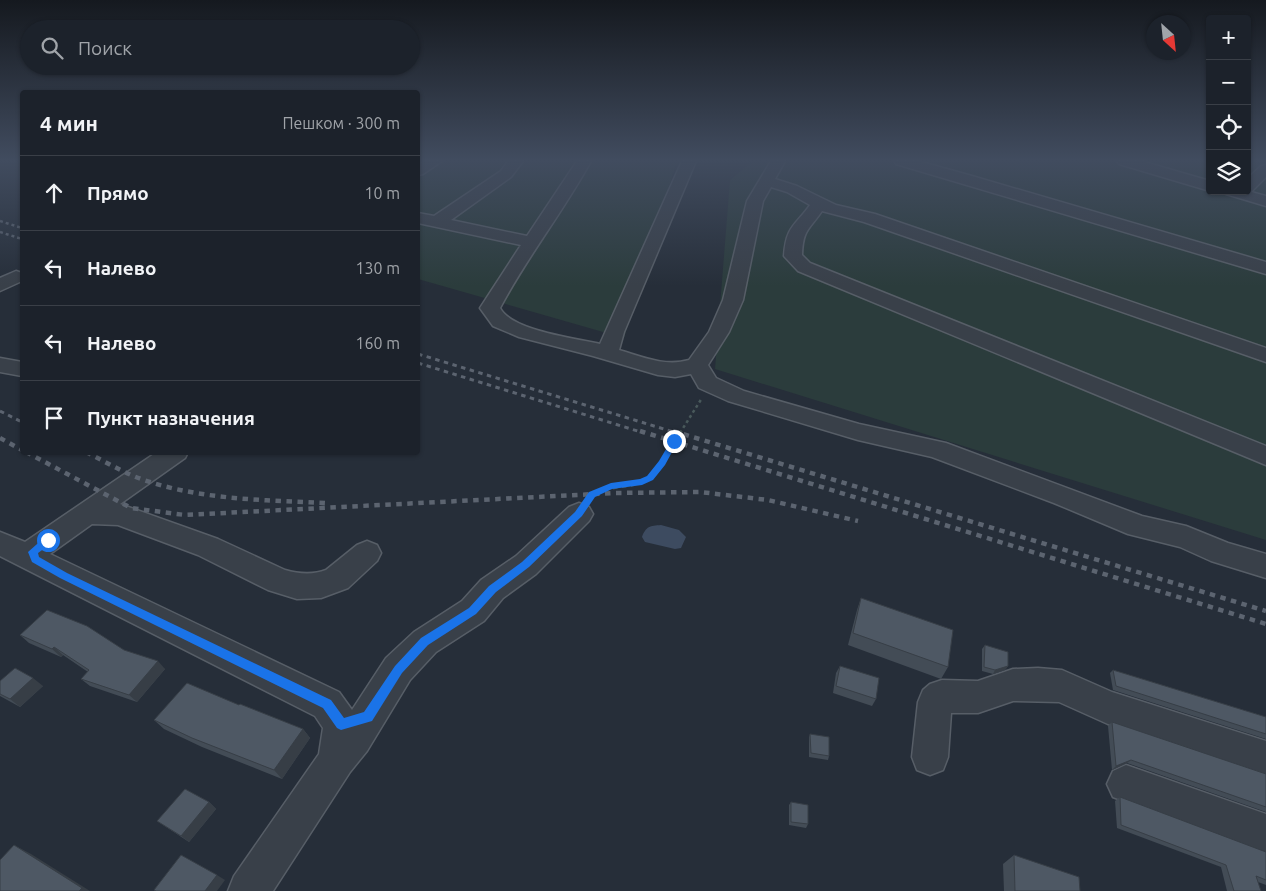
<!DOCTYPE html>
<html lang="ru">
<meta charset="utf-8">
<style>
:root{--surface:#1c222b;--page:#252a33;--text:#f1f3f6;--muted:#a0a4a9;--line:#3a3f47}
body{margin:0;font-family:Ubuntu,sans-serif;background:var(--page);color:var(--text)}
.controls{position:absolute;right:15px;top:15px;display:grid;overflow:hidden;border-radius:5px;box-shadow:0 1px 4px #0004}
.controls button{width:45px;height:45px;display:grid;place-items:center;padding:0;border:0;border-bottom:1px solid var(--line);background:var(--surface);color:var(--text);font:25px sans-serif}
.compass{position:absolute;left:1146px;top:15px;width:45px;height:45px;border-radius:50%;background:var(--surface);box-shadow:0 1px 4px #0004;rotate:153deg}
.stop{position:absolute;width:15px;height:15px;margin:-11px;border:4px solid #1a73e8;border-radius:50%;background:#fff}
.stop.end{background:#1a73e8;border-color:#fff;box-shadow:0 1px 5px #0008}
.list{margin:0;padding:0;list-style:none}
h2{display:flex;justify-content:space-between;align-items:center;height:65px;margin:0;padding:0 20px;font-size:21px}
h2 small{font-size:16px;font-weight:400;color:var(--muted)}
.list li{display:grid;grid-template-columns:32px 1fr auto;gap:15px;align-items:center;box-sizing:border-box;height:75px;padding:0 20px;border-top:1px solid var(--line)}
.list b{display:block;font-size:19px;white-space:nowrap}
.list em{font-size:16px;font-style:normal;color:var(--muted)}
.icon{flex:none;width:28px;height:28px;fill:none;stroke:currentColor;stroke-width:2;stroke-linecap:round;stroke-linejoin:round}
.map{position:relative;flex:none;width:1266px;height:891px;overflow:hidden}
.search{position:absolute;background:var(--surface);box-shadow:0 1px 4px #0004;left:20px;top:20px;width:400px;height:55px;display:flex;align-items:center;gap:12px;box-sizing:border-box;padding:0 18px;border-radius:28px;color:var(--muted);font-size:19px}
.panel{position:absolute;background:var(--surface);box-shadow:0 1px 4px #0004;left:20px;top:90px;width:400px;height:365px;border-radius:5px}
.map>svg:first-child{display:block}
.green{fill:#2b3c3c}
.water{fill:#3d4b60}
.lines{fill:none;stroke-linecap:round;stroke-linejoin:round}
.minor-casing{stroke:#575e67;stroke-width:3}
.path-far1{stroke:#49595b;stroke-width:2.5;stroke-dasharray:3 3;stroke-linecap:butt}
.path{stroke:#49595b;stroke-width:4;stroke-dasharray:4.5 4.5;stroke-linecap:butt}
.minor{fill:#394049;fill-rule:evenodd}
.rail-far2{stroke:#5c6470;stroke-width:2.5;stroke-dasharray:3 3;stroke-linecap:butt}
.rail-far1{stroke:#5c6470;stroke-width:3;stroke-dasharray:4.5 4.5;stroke-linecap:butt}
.rail{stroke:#5c6470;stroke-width:4.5;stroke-dasharray:5.5 5.5;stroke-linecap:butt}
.wall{fill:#434c56}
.shaded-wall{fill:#373e46}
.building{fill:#4e5864;stroke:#373e46}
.route{fill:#1a73e8}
</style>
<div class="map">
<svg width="1266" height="891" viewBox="0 0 1266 891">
<rect width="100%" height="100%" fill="#262e39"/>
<!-- green -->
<g class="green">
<polygon points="418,161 682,161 675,167 624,338 418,279"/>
<polygon points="753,161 1210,161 1210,191 1247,191 1247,161 1266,161 1266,540 715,369 730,180"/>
</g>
<!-- water -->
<path class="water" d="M661 525 679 530 686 537 681 548 675 549 645 542 642 537C646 526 650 526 661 525Z"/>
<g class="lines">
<defs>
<g id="minor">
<polygon points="424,161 442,161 423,174 418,175 418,165"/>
<path d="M508 161H523L511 177 451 220 527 236 577 161H591C563 212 527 257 500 308 512 331 575 338 600 344L682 161H696L624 332 619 350C643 357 665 367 689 360L709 332 723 300 747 201 771 161H785L775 179 797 186 836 205 875 214 1266 348V362L864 222 822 211C809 230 803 229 802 255L810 263 1266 446V465L798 271 784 256C786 226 795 226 810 205L787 192 771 187 763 201 743 300 729 332 708 365 716 378 744 391 859 424 946 443 1142 516 1186 526 1228 543 1266 554V578L1211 561 1180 547 1128 534 1054 503 932 457 858 440 728 401 699 388 691 374 675 377 658 375 593 356 519 337 493 326 480 308 521 245 418 223V213L434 216 501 171Z"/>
<polygon points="894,161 918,161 972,176 1266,262 1266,274 896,164"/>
<polygon points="1117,161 1141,161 1210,181 1210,191 1119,164"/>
<polygon points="1266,165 1266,177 1251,192 1266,196 1266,206 1226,194 1223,191 1247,191 1247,179 1261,166"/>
<polygon points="16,271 22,273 22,281 0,291 0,278"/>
<polygon points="0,358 22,362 22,376 0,372"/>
<path d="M157 452H188L185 458 120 504 218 539 285 570C299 574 313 575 326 570L357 545 367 541 377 545 381 553 377 561 348 588 321 598 297 599 268 590 198 555 118 525 92 524 50 554 339 692 352 710 386 658 414 632 462 601 481 580 516 556 569 507 579 503 589 507 593 514 589 521 536 574 503 598 484 621 436 652 410 680 367 751 350 772 273 891H228L234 876 319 754 323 728 315 716 0 556V532L25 542Z"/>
<polygon points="1038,668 1062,670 1112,692 1266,741 1266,777 1108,724 1059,702 1013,701 978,713 951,713 948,757 943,770 930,775 917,770 912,757 918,702 923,690 930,684 942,680 978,681 1013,669"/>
<polygon points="1126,765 1266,814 1266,854 1113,797 1107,784 1113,771"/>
</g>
</defs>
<!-- minor casing -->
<use href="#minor" class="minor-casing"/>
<!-- path-far1 -->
<polyline class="path-far1" points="680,433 702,398"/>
<!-- path -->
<path class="path" d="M589 499C606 481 631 491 650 477 665 466 671 446 681 431"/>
<!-- minor -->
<use href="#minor" class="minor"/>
<!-- rail-far2 -->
<g class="rail-far2">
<polyline points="0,221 22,228"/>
<polyline points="0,232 22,239"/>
</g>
<!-- rail-far1 -->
<g class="rail-far1">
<polyline points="418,354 677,433"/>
<polyline points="418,363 644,433"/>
<polyline points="0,411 22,422"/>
</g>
<!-- rail -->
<g class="rail">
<polyline points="640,431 1266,624"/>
<polyline points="673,431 1266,611"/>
<polyline points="0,438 22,450"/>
<polyline points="26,452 131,508 185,515 615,493 700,492 768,500 858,521"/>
<path d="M86 452C104 461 122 472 141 479 200 500 264 500 326 503"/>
</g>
</g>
<!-- wall -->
<g class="wall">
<polygon points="861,598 948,667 941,679 848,645 857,610"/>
<polygon points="20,635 124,650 165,669 137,702 90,686 81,679 88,672 63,655 61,657 29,643"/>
<polygon points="985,645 1008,666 1005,670 993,674 982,671 982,649"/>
<polygon points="840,666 876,699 872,706 833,693 836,673"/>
<polygon points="1113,670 1266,717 1266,739 1113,690 1110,673"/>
<polygon points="0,681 43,686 20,707 0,696"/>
<polygon points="239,705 303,729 310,738 282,779 202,747 164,729 154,720"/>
<polygon points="1112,722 1266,774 1266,812 1127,763 1112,770 1108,726"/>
<polygon points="810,734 829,756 828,760 809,757 809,737"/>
<polygon points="1120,797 1266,852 1266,885 1258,882 1261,891 1227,891 1221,867 1117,828 1115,801"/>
<polygon points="209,802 216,809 189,842 157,821"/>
<polygon points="791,802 808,824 806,828 789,825 789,805"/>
<polygon points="1014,855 1080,891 1004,891 1003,864"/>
</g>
<!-- shaded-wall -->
<g class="shaded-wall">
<polygon points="54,647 63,655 61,657 52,649"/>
<polygon points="158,661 165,669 137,702 129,695"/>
<polygon points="1008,666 1005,670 993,674 995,670"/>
<polygon points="33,678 43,686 20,707 10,699"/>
<polygon points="303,729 310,738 282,779 274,770"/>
<polygon points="1131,760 1127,763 1112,770 1116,766"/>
<polygon points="209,802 216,809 189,842 181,836"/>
<polygon points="14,845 31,854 90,891 79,891"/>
<polygon points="217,875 225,880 217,891 205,891"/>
</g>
<!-- building -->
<g class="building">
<polygon points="861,598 953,630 948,667 853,633"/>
<polygon points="47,610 87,626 124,650 158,661 129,695 81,679 89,670 54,647 52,649 20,635"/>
<polygon points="985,645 1008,652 1008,666 995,670 984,667"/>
<polygon points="840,666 879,678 876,699 836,686"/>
<polygon points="15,668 33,678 10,699 0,694 0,681"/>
<polygon points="1113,670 1266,717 1266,734 1116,686"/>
<polygon points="187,683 239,705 240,704 303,729 274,770 192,738 154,720"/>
<polygon points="1112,722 1266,774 1266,807 1131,760 1116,766"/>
<polygon points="810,734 829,737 829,756 811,753"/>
<polygon points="185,789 209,802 181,836 157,821"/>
<polygon points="1120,797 1266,852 1266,880 1256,876 1261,891 1234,891 1226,865 1121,825"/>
<polygon points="791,802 808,805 808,824 791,822"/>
<polygon points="14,845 82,888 79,891 0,891 0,860"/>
<polygon points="181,855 217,875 205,891 156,891 154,890"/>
<polygon points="1014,855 1079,877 1080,891 1015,891"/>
</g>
<!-- sky -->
<linearGradient id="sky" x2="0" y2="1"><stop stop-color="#15191f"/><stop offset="0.56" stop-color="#414c5f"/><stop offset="1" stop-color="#414c5f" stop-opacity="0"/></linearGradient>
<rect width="1266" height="286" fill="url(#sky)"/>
<!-- route -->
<polygon class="route" points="674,438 678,441 665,465 653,480 642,485 612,489 595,497 582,516 529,567 496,592 476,614 428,645 402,673 372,721 341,730 337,728 323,708 60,578 32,562 28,552 45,537 52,537 52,543 38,553 39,557 67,573 331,700 344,718 364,712 395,666 421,638 469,608 489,586 522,562 575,512 589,492 611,483 640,479 647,476 659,461 672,439"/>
</svg>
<div class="controls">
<button>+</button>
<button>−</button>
<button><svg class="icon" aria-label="locate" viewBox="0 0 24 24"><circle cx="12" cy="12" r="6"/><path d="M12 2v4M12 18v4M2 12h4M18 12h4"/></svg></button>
<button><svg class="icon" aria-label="layers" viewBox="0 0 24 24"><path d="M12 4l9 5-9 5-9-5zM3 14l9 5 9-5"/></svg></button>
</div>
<svg class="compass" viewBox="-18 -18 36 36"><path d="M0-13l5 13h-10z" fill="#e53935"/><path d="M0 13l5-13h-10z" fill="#a0a4a9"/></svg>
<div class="stop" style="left:48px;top:540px"></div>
<div class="stop end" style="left:674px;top:441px"></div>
<div class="search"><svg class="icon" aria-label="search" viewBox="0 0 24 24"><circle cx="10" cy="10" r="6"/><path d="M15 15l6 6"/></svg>Поиск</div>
<section class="panel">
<h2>4 мин<small>Пешком · 300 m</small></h2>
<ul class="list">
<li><svg class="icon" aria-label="ahead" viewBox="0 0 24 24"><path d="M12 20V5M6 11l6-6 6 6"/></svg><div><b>Прямо</b></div><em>10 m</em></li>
<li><svg class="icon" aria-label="left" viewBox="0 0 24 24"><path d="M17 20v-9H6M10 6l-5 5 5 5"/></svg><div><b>Налево</b></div><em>130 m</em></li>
<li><svg class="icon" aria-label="left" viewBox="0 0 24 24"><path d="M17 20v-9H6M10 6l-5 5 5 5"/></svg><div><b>Налево</b></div><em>160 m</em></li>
<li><svg class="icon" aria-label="arrive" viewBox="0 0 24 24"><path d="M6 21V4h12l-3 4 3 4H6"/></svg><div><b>Пункт назначения</b></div></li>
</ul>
</section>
</div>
